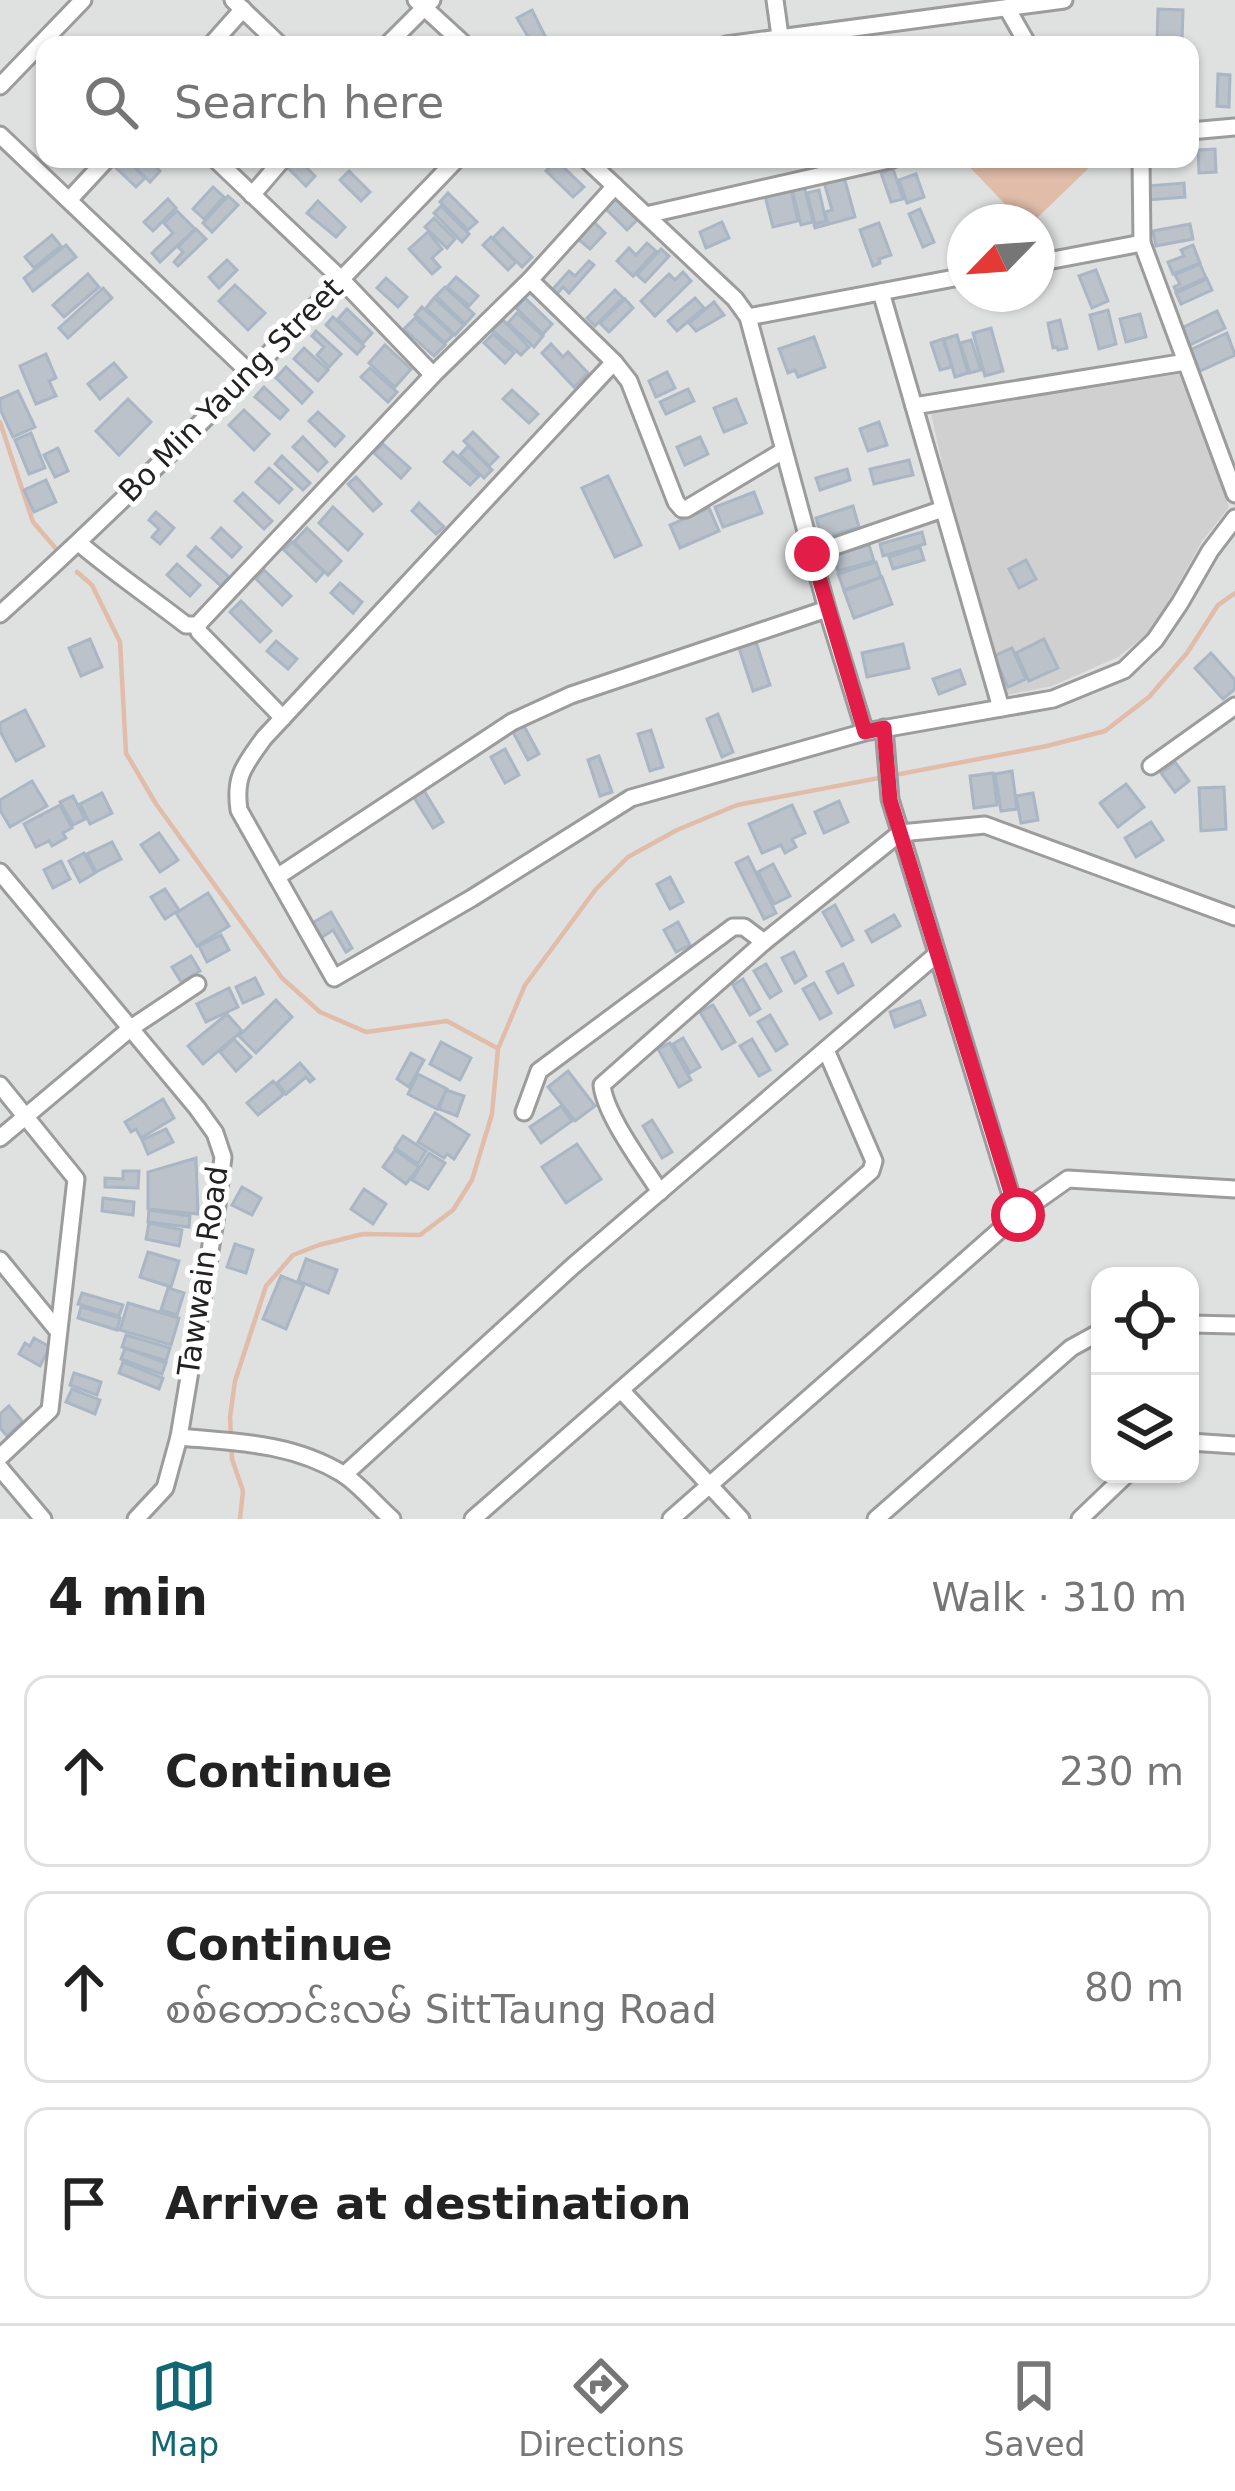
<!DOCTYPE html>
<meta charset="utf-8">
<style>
:root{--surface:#fff;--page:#f2f2f2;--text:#222;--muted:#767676;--line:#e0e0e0;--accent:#136772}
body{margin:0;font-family:"DejaVu Sans","Noto Sans Myanmar",sans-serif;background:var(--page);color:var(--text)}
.controls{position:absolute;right:36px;bottom:36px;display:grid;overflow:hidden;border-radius:24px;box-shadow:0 3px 9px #0004}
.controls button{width:108px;height:108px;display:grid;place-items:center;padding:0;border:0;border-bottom:3px solid var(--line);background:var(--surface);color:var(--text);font:60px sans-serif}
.compass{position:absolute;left:947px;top:204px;width:108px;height:108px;border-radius:50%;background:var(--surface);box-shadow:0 3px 9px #0004;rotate:245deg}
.stop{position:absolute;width:36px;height:36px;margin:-27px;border:9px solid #e11d48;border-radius:50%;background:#fff}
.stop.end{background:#e11d48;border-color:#fff;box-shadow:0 3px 12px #0008}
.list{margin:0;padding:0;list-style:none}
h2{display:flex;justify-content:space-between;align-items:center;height:156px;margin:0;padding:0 48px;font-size:51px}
h2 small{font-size:39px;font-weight:400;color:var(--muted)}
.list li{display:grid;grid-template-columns:78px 1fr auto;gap:36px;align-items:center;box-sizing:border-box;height:192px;margin:0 24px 24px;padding:0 24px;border:3px solid var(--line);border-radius:24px}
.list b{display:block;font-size:45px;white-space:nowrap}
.list p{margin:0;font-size:39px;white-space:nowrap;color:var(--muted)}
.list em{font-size:39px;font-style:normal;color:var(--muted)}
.icon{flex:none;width:66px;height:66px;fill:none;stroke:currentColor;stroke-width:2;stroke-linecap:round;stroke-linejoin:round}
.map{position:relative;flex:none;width:1235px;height:1519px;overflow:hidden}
.search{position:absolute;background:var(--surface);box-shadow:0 3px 9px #0004;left:36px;right:36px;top:36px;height:132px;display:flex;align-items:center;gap:30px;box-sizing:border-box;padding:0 42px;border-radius:24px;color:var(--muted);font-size:45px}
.sheet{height:804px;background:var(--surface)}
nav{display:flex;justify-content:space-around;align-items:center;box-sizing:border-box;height:168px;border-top:3px solid var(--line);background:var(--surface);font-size:33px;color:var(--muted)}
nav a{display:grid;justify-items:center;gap:6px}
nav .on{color:var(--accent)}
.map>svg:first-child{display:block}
.residential{fill:#dfe0e0;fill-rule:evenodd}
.religious{fill:#d0d0d0}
.water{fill:#e0bca9}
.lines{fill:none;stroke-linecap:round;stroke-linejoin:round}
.stream{stroke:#e0bca9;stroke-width:4.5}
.building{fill:#bbc2ca;stroke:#aab6c4;stroke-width:3}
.street-casing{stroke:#9c9c9c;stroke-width:21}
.street{stroke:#fff;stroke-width:15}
.route{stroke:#e11d48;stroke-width:15}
.labels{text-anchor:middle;stroke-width:10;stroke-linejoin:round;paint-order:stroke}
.street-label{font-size:30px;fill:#222;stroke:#fff}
</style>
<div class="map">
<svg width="1235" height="1519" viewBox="0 0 1235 1519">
<rect width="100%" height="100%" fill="#e9ebf2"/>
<!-- residential -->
<path class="residential" d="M0 0H1235V1519H0ZM45 45H1190V159H45ZM965 222H1037V294H965ZM1100 1276H1190V1474H1100Z"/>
<!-- religious -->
<polygon class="religious" points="1179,374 1229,507 1202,541 1171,597 1147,634 1118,657 1052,686 1006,695 985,638 967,572 931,414"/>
<!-- water -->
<polygon class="water" points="962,159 1098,159 1033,222 1022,222"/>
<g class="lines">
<!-- stream -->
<g class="stream">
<polyline points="0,422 33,522 58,551"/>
<polyline points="77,572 92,585 120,642 126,753 156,804 282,978 320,1012 366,1032 447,1021 497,1048"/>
<polyline points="240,1519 243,1491 232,1459 230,1417 235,1381 266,1286 293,1255 319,1245 363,1234 420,1235 453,1210 472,1180 492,1114 498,1049 525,985 596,889 628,857 677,830 737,805 1047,746 1105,731 1149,697 1187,653 1218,605 1235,593"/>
</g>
</g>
<!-- building -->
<g class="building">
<polygon points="1158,9 1183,10 1182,42 1157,44"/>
<polygon points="532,10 546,38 533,45 517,18"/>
<polygon points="1218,74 1230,75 1229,107 1217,106"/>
<polygon points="1215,149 1216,172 1199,173 1198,150"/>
<polygon points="117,159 126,159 145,178 136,187 112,164"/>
<polygon points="127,159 148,159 160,171 150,182"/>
<polygon points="292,159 298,159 315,176 306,186 286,166"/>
<polygon points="556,160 584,187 573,197 546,171"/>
<polygon points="893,169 903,199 891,202 881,173"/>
<polygon points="349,171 370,192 361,201 340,180"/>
<polygon points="916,174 924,197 907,203 899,180"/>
<polygon points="844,177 855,217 815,228 814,224 827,221 825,212 832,210 824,182"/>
<polygon points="1184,183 1185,197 1148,200 1146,186"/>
<polygon points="804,186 813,222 801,225 792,189"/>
<polygon points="213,187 224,197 204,219 193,209"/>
<polygon points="791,190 798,221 773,227 765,196"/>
<polygon points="819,190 826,221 815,224 807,193"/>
<polygon points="448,193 477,222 468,230 440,202"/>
<polygon points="228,196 238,205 212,232 203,223"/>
<polygon points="616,197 638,219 627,230 605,208"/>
<polygon points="168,199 176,208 153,231 144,222"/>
<polygon points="318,201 345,227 336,237 307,213"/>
<polygon points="441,206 469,234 462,242 434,213"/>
<polygon points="920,209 934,242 923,247 909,214"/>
<polygon points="177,211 195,229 160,262 152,253 173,233 164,223"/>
<polygon points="434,218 455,239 447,248 425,227"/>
<polygon points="594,222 605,233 590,249 578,239"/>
<polygon points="722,222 729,238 706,248 700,232"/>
<polygon points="879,223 891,255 879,259 880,263 873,266 860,230"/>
<polygon points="1190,224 1193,239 1156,246 1153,231"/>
<polygon points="503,228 532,257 522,267 493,238"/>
<polygon points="196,229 206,239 178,266 174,262 183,252 178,247"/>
<polygon points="428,232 442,249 432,258 440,267 432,274 409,249"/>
<polygon points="52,235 61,246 34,268 25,257"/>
<polygon points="491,237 516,262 508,270 483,245"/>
<polygon points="647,243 656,251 633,276 617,261 629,248 636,255"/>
<polygon points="66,245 76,257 33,291 24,278"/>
<polygon points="1193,245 1200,263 1173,274 1168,262 1184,256 1181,250"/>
<polygon points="661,249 669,256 645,282 637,275"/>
<polygon points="227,260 237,270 219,288 209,277"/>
<polygon points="589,261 594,265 569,293 563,287 557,294 552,290 569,271 575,276"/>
<polygon points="1200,264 1206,278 1176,291 1174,287 1180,284 1175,275"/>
<polygon points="1096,270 1108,301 1092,308 1079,276"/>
<polygon points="683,272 691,281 655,316 641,301 669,274 675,280"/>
<polygon points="88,274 99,287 64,317 53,305"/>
<polygon points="456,277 478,296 469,306 447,287"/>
<polygon points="386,278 407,297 398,307 377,288"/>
<polygon points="1207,279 1212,290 1181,304 1176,293"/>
<polygon points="235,285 265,313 248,330 219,301"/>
<polygon points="445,287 474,314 465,324 436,296"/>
<polygon points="103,288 112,298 68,338 59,328"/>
<polygon points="615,290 623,298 595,326 587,318"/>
<polygon points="434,298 464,325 455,335 426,308"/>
<polygon points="525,298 552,324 543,334 516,308"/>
<polygon points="695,298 704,308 677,331 668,321"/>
<polygon points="625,299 633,308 609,332 600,323"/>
<polygon points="714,302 724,315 696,331 689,323"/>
<polygon points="422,307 453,335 445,343 415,315"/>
<polygon points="347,309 372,333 363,343 338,319"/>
<polygon points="1108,310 1116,344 1099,349 1090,315"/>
<polygon points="1217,311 1225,328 1190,345 1182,328"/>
<polygon points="517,313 543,336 534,347 508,323"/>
<polygon points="1140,314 1146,337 1126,342 1120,319"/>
<polygon points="333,317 364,346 357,354 326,325"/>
<polygon points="415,318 445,345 434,356 404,329"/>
<polygon points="503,320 529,347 521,355 492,330"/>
<polygon points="1060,320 1067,348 1058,350 1057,347 1053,348 1048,323"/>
<polygon points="991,328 1003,371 985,376 973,333"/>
<polygon points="316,331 341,354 329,367 317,355 324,347 312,336"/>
<polygon points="1227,333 1235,355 1200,371 1190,350"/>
<polygon points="493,334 514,353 505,363 484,343"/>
<polygon points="957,335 968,373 955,377 944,339"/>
<polygon points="814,337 825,367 798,377 795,370 788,373 779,349"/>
<polygon points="943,339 952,367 940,370 931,343"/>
<polygon points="971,340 981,370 970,373 960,343"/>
<polygon points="551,344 563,357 568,352 588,373 574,387 542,353"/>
<polygon points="385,345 411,369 395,387 369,363"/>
<polygon points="304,348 328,370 318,381 294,359"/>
<polygon points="46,354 56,378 49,381 56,396 36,404 20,366"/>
<polygon points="114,363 126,377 100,399 88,384"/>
<polygon points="286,367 312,392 302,403 276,378"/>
<polygon points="370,368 397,392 388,402 361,377"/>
<polygon points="667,372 675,388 656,397 649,381"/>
<polygon points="264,387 288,410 280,419 255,397"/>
<polygon points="688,389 694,401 666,414 660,402"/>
<polygon points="512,390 538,414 529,423 503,399"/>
<polygon points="18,391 35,427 13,437 0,409 0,399"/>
<polygon points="128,399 151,422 119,455 96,431"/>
<polygon points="736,399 746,423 724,432 714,408"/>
<polygon points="244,410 269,434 254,450 229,425"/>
<polygon points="318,412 344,436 335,446 309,421"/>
<polygon points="879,422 887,445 868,451 860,429"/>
<polygon points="473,432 498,457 489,466 464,441"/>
<polygon points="31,433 45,468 29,474 15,440"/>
<polygon points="303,437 327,462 318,471 293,447"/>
<polygon points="700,437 708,454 685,465 677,447"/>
<polygon points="383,444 410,468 401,478 374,453"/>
<polygon points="468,446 492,470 484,478 460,455"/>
<polygon points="58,448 68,471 55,477 44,455"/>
<polygon points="453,452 479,476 470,485 444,462"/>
<polygon points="282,456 310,483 303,490 275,464"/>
<polygon points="909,460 913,475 874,484 870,469"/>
<polygon points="269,468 292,489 279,503 256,482"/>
<polygon points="847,469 850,480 820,490 816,478"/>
<polygon points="608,476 641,545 615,557 582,488"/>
<polygon points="356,477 381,504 373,511 348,484"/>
<polygon points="46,480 56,502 34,512 24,490"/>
<polygon points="754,492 762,513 723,527 715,507"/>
<polygon points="243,493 272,521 264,529 235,501"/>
<polygon points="419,503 444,527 436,534 412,511"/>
<polygon points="853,506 859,527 822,538 816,518"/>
<polygon points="333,507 362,534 348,550 319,523"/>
<polygon points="709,508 719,531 680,548 670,525"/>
<polygon points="156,512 174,528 160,544 152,537 159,529 149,520"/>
<polygon points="221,528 241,547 232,557 212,538"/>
<polygon points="307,528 341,561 328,575 294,542"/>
<polygon points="922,532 925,544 883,556 880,544"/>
<polygon points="292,542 324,572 316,581 284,550"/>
<polygon points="869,545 874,561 838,571 833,555"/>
<polygon points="196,547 229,577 221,586 188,556"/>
<polygon points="920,547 924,560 893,569 889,557"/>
<polygon points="1026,560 1036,579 1019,588 1009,569"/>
<polygon points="876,562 881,577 844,590 838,574"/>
<polygon points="177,564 200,585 190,596 167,575"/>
<polygon points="264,570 291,596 282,605 256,579"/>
<polygon points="882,577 892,604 854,618 844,591"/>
<polygon points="340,583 362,602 353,613 331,593"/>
<polygon points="241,601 271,631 260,642 230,612"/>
<polygon points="90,639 102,667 81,676 69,648"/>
<polygon points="1044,639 1058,668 1029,681 1016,653"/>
<polygon points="276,641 297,659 288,669 267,651"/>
<polygon points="756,642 770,685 753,691 739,648"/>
<polygon points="903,644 909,668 867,677 862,653"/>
<polygon points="1012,648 1026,679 1008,687 994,656"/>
<polygon points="1211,653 1235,680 1235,689 1223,699 1195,668"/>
<polygon points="960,670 965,684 939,694 933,679"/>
<polygon points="25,710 44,746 16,761 0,731 0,723"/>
<polygon points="718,714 733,752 722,757 707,719"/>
<polygon points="524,726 539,754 528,760 513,732"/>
<polygon points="651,730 663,767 650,771 638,734"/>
<polygon points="505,749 519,775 505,783 491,757"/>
<polygon points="599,756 612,792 600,796 588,760"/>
<polygon points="1175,762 1189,781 1175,792 1161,773"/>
<polygon points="1012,771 1017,809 1001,811 995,774"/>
<polygon points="993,773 997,805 974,808 970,776"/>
<polygon points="32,781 47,806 10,827 0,810 0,800"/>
<polygon points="1126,784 1144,807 1118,827 1100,803"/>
<polygon points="1224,787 1226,829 1201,831 1199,788"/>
<polygon points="423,789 443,822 433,828 413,796"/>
<polygon points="102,793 112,813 90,824 80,804"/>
<polygon points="1033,793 1038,820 1021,823 1016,796"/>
<polygon points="73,796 85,819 73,825 60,802"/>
<polygon points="839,801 848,822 824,833 815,812"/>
<polygon points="60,805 72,828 63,833 66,838 52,846 49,841 36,847 24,824"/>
<polygon points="792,805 805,833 792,839 796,847 785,853 781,845 762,853 749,824"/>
<polygon points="1151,822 1163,840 1136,857 1125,838"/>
<polygon points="159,833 178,860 160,872 141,845"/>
<polygon points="112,842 121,859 96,872 87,854"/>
<polygon points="84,853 95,873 80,882 69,861"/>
<polygon points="748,857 776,913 764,919 736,863"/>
<polygon points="61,861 70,879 53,888 44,870"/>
<polygon points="773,864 790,896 774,904 758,872"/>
<polygon points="670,877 683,902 670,909 657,884"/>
<polygon points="165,889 179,910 165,919 151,897"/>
<polygon points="208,893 229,926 197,946 176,913"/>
<polygon points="835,905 853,940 842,946 823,912"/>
<polygon points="331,912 352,948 346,952 333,930 318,940 309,925"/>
<polygon points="894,915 900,926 872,942 866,931"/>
<polygon points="678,922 690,945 676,952 664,930"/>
<polygon points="221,935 229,950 207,962 199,946"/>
<polygon points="794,952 806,976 795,983 782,958"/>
<polygon points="191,956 200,971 181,982 172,967"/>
<polygon points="766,964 781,991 770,998 754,971"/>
<polygon points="843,964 853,985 838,993 827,972"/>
<polygon points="255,978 263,994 243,1003 236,987"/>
<polygon points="743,979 760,1009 750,1015 733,985"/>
<polygon points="814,983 831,1013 820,1019 803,989"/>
<polygon points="229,988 238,1007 206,1022 197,1004"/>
<polygon points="276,1000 292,1017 256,1053 239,1036"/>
<polygon points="920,1001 925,1015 895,1027 890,1012"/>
<polygon points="713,1005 735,1042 722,1049 700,1012"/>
<polygon points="227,1014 242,1031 203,1064 188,1046"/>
<polygon points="770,1015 787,1044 776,1051 758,1022"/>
<polygon points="683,1038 700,1067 690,1073 673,1044"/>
<polygon points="234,1039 251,1057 236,1071 220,1052"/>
<polygon points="752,1039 770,1070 759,1076 740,1046"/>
<polygon points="441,1042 471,1058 460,1080 430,1064"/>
<polygon points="670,1043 691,1080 679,1087 658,1049"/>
<polygon points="411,1053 424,1060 409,1087 397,1079"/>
<polygon points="300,1063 314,1079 310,1082 306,1077 286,1094 277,1083"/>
<polygon points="568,1071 595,1106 575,1121 548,1087"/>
<polygon points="418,1074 447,1089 437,1109 408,1094"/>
<polygon points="273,1081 284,1094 258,1115 247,1103"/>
<polygon points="446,1090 464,1096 457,1116 439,1109"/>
<polygon points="163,1099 174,1118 141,1138 136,1129 131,1132 125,1122"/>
<polygon points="561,1106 572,1121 541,1143 530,1127"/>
<polygon points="435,1113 469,1135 454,1159 447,1154 444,1158 418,1142"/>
<polygon points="652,1120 672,1152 662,1158 643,1126"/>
<polygon points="166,1129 173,1142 148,1154 142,1140"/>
<polygon points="403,1136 426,1151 418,1164 395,1148"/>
<polygon points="577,1144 601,1179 566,1203 542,1167"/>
<polygon points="395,1150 419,1167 406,1184 383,1167"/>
<polygon points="429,1153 445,1163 428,1189 412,1180"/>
<polygon points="196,1158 198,1214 148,1209 148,1172"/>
<polygon points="123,1171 139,1171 138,1188 105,1187 105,1178 123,1179"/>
<polygon points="242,1187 261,1198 252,1215 232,1205"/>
<polygon points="364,1189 386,1204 373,1224 351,1209"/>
<polygon points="103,1198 134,1202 133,1215 102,1211"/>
<polygon points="149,1210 190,1216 189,1227 148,1222"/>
<polygon points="149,1223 182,1230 179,1246 146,1239"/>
<polygon points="235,1244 253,1250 246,1273 227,1267"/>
<polygon points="148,1252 179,1261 171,1287 140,1277"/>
<polygon points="306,1259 337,1270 328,1293 298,1281"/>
<polygon points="281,1276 304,1285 286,1329 263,1319"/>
<polygon points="168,1288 184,1293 177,1315 161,1310"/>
<polygon points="82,1293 123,1305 119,1316 78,1304"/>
<polygon points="128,1303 179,1318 171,1345 120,1330"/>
<polygon points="81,1307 120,1318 117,1330 78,1318"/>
<polygon points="126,1335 170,1348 166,1361 122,1347"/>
<polygon points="34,1338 50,1347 40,1366 19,1354 25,1343 30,1346"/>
<polygon points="125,1348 166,1363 162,1374 121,1359"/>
<polygon points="123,1362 163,1378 159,1389 119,1373"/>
<polygon points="74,1373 101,1382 97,1395 70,1385"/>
<polygon points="72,1389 100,1400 95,1414 66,1402"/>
<polygon points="9,1406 23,1422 7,1436 0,1428 0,1414"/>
</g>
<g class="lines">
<defs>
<g id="street">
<polyline points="233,0 280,45"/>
<polyline points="416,0 465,45"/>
<polyline points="775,0 780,36"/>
<polyline points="1007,8 1028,45"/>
<polyline points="211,45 243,9"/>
<polyline points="387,45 432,0"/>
<polyline points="726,45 1064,0"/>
<polyline points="0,86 83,0"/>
<polyline points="1190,131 1235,127"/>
<polyline points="0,135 250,373"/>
<polyline points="215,159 341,279 433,375"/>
<polyline points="586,159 735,299 748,317 827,609 865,732"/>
<polyline points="1141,159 1142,243 1235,494"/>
<polyline points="252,195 283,159"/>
<polyline points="69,200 107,159"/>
<polyline points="646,215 893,159"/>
<polyline points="1037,263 1142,243"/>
<polyline points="530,280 614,362 629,381 676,502 682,509 686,509 783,451"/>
<polyline points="881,292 1001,708"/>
<polyline points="748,317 965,276"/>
<path d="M614 362 264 738C245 765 234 775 239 810L334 978 472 898 631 798 865 732 1053 699 1124 670 1155 640 1180 603 1210 551 1235 518"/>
<polyline points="914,406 1186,362"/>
<path d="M79 543C113 572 150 597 186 625H198"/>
<polyline points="812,554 943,509"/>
<path d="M0 614C160 470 308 314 457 159"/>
<polyline points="283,718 199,632 198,625 201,621 433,375 530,280 615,186"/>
<polyline points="884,728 890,799 1017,1215"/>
<polyline points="1151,766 1235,706"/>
<polyline points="0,872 197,1108 215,1133 223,1157 215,1221 179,1437 165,1488 136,1519"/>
<polyline points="277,877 512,722 571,695 827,609"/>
<polyline points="0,1085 76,1179 50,1410 0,1457"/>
<polyline points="524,1112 539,1071 733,927 744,927 764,942 900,833 985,825 1235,917"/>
<polyline points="0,1138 131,1028 197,984"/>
<path d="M660 1192C643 1165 605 1115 602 1085L764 942"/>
<polyline points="0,1260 58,1331"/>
<polyline points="1190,1324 1235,1325"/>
<polyline points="621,1390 741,1519"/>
<path d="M179 1437C236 1442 293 1443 343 1474 361 1486 376 1505 392 1519"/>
<polyline points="1190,1442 1235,1445"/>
<polyline points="0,1468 43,1519"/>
<polyline points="344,1475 573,1266 937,954"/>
<polyline points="473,1519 871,1171 874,1161 826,1050"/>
<polyline points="671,1519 1017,1215 1068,1179 1235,1189"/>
<polyline points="876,1519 1071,1348 1100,1332"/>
<polyline points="1080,1519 1127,1474"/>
</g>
</defs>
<!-- street casing -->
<use href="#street" class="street-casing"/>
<!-- street -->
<use href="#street" class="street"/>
</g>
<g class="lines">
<!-- route -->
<polyline class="route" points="812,554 865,732 884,728 890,800 1018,1215"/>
</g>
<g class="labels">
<!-- street labels -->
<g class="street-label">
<text transform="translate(231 390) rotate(-45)" y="10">Bo Min Yaung Street</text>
<text transform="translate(203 1271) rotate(-82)" y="10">Tawwain Road</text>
</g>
</g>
</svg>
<div class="controls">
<button><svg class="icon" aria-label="locate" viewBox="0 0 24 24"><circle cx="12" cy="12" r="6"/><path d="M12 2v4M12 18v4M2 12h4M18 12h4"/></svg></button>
<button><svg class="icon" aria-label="layers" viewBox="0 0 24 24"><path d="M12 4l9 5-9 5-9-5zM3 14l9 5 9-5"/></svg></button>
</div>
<svg class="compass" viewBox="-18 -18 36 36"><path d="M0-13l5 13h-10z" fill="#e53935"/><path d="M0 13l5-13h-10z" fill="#767676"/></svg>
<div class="stop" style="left:1018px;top:1215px"></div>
<div class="stop end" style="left:812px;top:554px"></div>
<div class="search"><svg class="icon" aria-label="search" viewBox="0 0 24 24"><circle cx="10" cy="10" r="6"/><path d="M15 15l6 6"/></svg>Search here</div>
</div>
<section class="sheet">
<h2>4 min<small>Walk · 310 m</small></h2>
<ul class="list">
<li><svg class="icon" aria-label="ahead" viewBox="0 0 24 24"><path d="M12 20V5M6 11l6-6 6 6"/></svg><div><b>Continue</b></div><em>230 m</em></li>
<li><svg class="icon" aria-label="ahead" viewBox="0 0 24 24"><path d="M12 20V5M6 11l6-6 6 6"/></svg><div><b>Continue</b><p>စစ်တောင်းလမ် SittTaung Road</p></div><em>80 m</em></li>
<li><svg class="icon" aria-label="arrive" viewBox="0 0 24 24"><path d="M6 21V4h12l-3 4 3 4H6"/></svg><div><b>Arrive at destination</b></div></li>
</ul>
</section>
<nav>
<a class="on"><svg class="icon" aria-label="map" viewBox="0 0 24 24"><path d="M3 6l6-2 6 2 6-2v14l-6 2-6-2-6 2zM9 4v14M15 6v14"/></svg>Map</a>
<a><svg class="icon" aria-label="directions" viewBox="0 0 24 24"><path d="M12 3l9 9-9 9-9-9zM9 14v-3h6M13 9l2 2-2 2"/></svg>Directions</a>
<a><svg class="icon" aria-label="saved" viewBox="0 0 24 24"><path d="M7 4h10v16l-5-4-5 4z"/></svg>Saved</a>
</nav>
